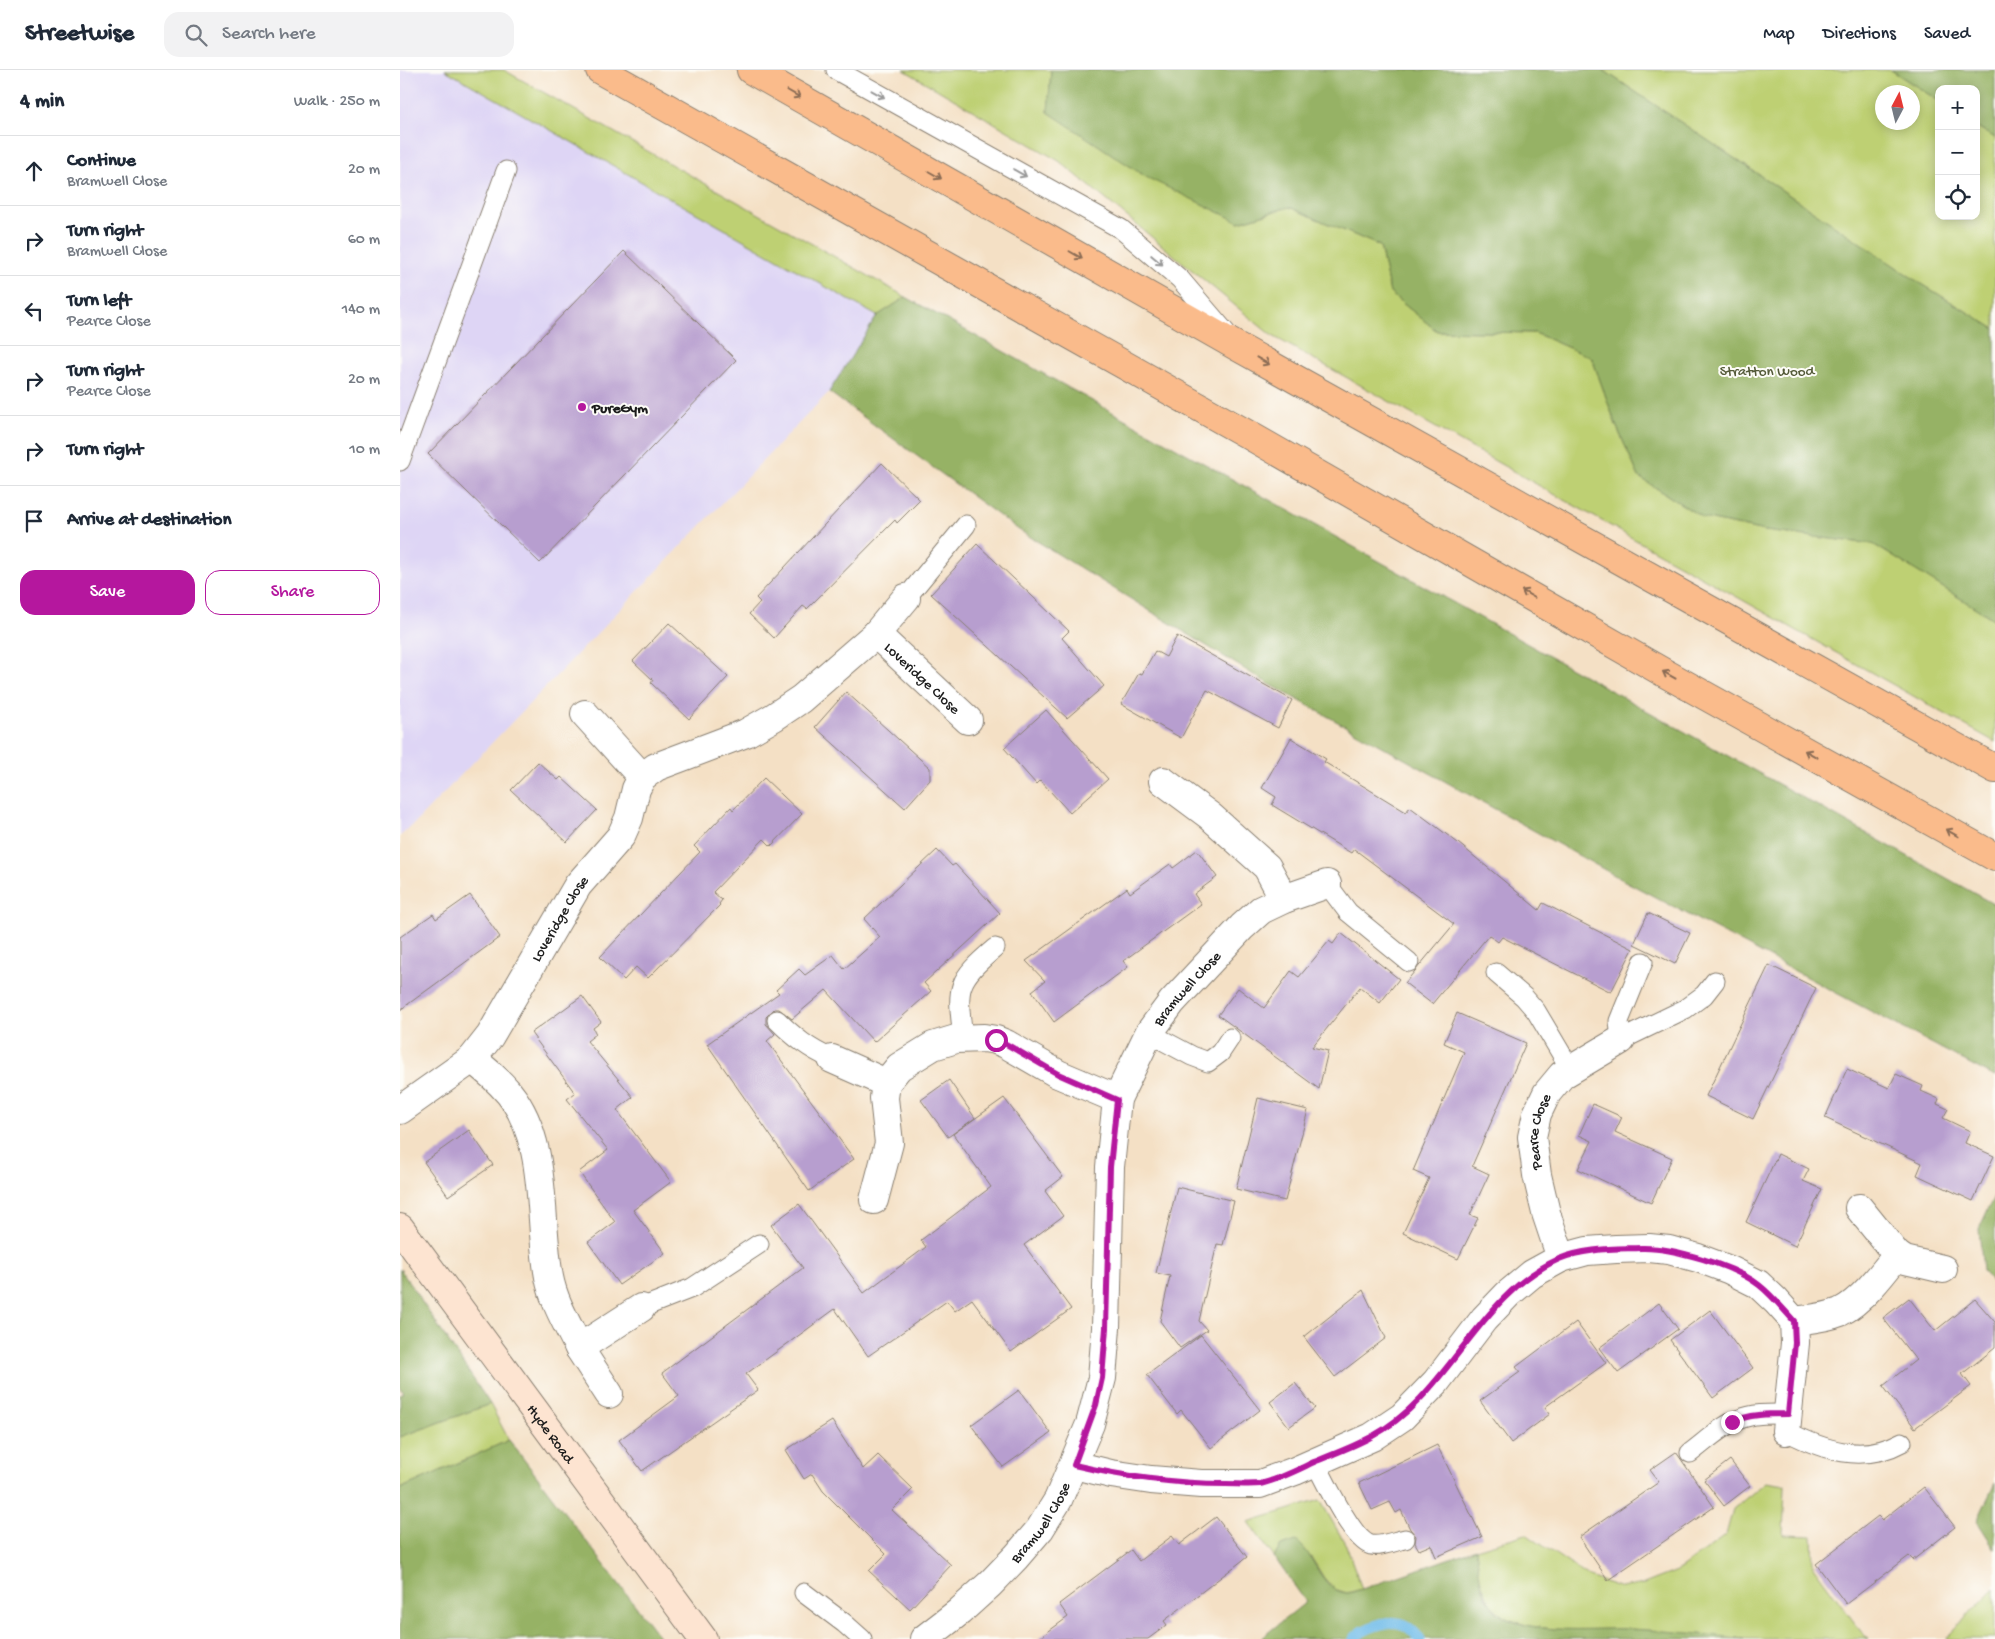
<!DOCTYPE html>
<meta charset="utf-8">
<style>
:root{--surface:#fff;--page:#f2f2f3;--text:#1f2937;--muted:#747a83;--line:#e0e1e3;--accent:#b5179e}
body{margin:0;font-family:"Gochi Hand",sans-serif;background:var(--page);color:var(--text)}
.controls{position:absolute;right:15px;top:15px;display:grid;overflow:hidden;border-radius:10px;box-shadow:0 2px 12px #0003}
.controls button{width:45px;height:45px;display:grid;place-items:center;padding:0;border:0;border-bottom:1px solid var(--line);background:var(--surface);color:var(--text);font:25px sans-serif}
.compass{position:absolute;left:1475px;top:15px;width:45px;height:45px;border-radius:50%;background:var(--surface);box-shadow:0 2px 12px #0003;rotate:7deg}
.stop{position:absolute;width:15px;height:15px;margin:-11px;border:4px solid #b5179e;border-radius:50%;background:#fff}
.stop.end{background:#b5179e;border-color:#fff;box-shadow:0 1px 5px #0008}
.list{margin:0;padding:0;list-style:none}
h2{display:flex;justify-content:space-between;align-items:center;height:65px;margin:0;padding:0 20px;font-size:21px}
h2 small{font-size:16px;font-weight:400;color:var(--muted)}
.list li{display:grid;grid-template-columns:32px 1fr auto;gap:15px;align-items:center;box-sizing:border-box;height:70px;padding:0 20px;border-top:1px solid var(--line)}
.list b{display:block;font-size:19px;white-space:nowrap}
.list p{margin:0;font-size:16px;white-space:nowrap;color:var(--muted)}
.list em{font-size:16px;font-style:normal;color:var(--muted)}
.actions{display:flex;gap:10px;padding:15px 20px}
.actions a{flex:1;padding:11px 0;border:1px solid var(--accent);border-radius:15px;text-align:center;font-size:18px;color:var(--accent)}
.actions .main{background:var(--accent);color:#fff}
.icon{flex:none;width:28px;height:28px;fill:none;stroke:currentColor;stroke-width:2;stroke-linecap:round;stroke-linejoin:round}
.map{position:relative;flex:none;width:1595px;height:1569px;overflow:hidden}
header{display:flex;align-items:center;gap:30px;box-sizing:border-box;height:70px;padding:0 25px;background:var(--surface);border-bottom:1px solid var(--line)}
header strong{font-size:24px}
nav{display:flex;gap:28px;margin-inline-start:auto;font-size:18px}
.search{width:350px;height:45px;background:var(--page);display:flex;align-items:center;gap:12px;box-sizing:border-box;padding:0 18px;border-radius:15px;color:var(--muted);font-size:19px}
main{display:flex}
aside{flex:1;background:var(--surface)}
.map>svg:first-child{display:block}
.built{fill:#ded5f5}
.green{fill:#bed073;stroke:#6d7648;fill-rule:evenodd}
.forest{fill:#96b265;stroke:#596740}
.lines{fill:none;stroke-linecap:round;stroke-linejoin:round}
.stream{stroke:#70bce9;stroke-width:11}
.building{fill:#b79ecf}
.service-casing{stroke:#887e70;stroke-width:21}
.minor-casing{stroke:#887e70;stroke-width:30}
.secondary-casing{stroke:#887e70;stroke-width:30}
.trunk-casing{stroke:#887e70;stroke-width:30}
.service{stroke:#fff;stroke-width:19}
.minor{stroke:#fff;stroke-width:28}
.secondary{stroke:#fde4d1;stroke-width:28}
.trunk{stroke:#fabb8b;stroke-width:28}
.oneway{stroke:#8b6c54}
.oneway2{stroke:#999}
.route{stroke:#b5179e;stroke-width:6}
.poi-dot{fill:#b5179e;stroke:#fdfcf7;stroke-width:2}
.labels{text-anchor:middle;stroke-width:4;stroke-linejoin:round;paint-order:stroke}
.park-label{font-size:15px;fill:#555b3a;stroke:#fdfcf7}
.poi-label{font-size:15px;font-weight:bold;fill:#1c1c1c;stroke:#fdfcf7;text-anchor:start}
.street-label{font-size:15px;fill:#1c1c1c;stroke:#fdfcf7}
</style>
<header>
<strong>Streetwise</strong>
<div class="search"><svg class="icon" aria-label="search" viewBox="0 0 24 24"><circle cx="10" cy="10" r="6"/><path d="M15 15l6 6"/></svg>Search here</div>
<nav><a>Map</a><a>Directions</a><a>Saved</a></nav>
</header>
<main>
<aside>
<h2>4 min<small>Walk · 250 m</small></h2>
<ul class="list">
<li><svg class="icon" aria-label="ahead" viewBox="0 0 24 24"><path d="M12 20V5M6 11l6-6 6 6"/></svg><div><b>Continue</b><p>Bramwell Close</p></div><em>20 m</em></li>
<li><svg class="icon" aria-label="right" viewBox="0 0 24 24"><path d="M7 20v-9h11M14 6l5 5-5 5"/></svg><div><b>Turn right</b><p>Bramwell Close</p></div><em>60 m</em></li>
<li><svg class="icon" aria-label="left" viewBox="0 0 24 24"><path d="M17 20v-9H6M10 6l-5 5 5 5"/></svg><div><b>Turn left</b><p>Pearce Close</p></div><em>140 m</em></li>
<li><svg class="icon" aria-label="right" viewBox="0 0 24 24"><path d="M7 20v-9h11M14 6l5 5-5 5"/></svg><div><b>Turn right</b><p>Pearce Close</p></div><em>20 m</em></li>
<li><svg class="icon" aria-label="right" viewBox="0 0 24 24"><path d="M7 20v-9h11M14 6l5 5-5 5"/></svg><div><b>Turn right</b></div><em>10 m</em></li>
<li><svg class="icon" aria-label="arrive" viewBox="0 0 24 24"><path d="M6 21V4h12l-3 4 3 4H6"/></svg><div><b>Arrive at destination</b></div></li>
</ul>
<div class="actions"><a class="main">Save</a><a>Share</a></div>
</aside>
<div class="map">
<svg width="1595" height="1569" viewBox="0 0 1595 1569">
<rect width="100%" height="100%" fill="#fdfcf7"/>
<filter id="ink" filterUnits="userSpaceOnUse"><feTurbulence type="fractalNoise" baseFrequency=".02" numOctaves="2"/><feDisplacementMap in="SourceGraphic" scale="10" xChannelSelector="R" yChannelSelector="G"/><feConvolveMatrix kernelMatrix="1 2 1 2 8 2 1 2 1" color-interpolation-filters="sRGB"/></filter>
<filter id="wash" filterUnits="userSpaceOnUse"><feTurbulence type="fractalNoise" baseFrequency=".0096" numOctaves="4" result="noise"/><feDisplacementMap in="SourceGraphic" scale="20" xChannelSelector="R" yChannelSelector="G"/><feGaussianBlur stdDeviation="1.12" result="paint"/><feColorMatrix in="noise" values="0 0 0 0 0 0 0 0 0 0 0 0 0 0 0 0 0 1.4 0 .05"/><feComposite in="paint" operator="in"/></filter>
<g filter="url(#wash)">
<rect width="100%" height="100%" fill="#f4e0c5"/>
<!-- built -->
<polygon class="built" points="0,0 45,0 477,246 429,322 12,756 0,766"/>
<!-- green -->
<g class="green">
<polygon points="45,0 104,0 506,227 477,246"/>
<polygon points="504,0 651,0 648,42 839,152 889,137 980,176 990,223 1037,261 1135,263 1192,288 1216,355 1239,407 1303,448 1365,461 1473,474 1595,550 1595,672 871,265 659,91"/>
<path d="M1203 0H1491L1539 31V146H1576V56L1595 68V259L1517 211ZM1482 22H1512V52H1482Z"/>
<polygon points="90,1334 109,1370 0,1419 0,1367"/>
<polygon points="1366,1412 1385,1415 1383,1465 1412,1466 1413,1496 1465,1567 1470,1569 1345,1569 1230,1559 1160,1560 1129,1556 1105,1548 1090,1534 1079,1507 1076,1479 1126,1464 1189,1507 1222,1518 1244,1514 1277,1501 1326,1465 1333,1439"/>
<polygon points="920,1430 946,1475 962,1519 947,1523 934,1519 924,1508 911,1487 881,1476 874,1487 848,1452"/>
<polygon points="1595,1518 1595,1569 1545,1569"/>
</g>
<!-- forest -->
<g class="forest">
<polygon points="651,0 1203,0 1517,211 1595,259 1595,550 1473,474 1365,461 1303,448 1239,407 1216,355 1192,288 1135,263 1037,261 990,223 980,176 889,137 839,152 746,107 648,42"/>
<polygon points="1491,0 1595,0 1595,68 1576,56 1576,19 1539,19 1539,31"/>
<polygon points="506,227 1595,835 1595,1007 1223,810 862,610 619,460 429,322 477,246"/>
<polygon points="1595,1124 1595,1217 1583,1201 1579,1159"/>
<polygon points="0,1199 90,1334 0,1367 0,1325 4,1323 0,1317"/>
<polygon points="109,1370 261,1569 0,1569 0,1419"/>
<polygon points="1595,1413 1595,1479 1577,1451"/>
<path d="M896 1471C915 1483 920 1521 947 1523 951 1523 957 1520 962 1519L1076 1479C1079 1497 1079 1518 1090 1534 1112 1569 1195 1557 1231 1559 1269 1561 1307 1564 1345 1569H860L906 1532 874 1487 881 1476Z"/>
</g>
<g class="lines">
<!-- stream -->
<path class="stream" d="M954 1569C962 1558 989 1549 1002 1554 1009 1556 1015 1563 1020 1569"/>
</g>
<g id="blocks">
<!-- building -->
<g class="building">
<polygon points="224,181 336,290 140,493 28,384"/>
<polygon points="482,393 520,430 497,453 495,450 407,539 403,536 374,568 349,544 360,532 356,528"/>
<polygon points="577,474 669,561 662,568 704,616 667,648 531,524"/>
<polygon points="269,553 328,607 289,649 251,613 253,610 233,591"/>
<polygon points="777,566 892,630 878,658 807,620 781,668 721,634 739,603 742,604 755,581 766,587"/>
<polygon points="446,622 530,698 530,710 505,738 415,657"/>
<polygon points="646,640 708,709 670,743 640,710 636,714 604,678"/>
<polygon points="891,668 926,689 924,692 1006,742 1010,737 1058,773 1139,840 1143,833 1233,879 1211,922 1102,867 1098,872 1089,865 1032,934 1005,913 1054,854 954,779 951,783 872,735 876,727 862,718"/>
<polygon points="138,692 158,710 161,707 197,740 167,772 111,720"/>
<polygon points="364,708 402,744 371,776 364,769 313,822 322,830 319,834 320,835 248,908 236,897 224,910 200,887 300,782 294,776 331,737 333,740"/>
<polygon points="537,780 552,796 555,794 600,843 524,913 531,921 474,972 426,920 392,949 379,939 374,939 366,947 366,954 375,964 367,971 454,1089 409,1121 307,974 379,923 376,920 399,899 405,905 433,885 444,899 480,867 464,849"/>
<polygon points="797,780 817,807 794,824 801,834 723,891 728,897 654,952 632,921 645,911 626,891 727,818 730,823 770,794 773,798"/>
<polygon points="70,825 100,867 0,940 0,867 33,844 36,849"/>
<polygon points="1248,843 1290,863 1275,894 1234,874"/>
<polygon points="941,863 999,909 980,933 960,917 912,977 928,981 919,1019 818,945 838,918 864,938 891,901 899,907 929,871 933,874"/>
<polygon points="1369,895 1416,918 1353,1049 1306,1026"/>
<polygon points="182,926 201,952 193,958 196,964 187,971 233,1027 217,1040 271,1112 233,1140 265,1183 219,1215 188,1172 215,1152 179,1102 208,1080 167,1029 175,1023 131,963"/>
<polygon points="1057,943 1126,973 1072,1096 1089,1104 1070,1145 1078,1148 1058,1189 1003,1163 1029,1108 1013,1101 1064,982 1044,973"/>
<polygon points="1447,999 1489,1018 1496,1004 1523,1016 1521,1021 1539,1029 1537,1034 1548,1039 1543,1048 1570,1061 1565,1073 1594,1086 1573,1131 1517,1105 1522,1093 1425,1048"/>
<polygon points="549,1010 575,1048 548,1067 521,1030"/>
<polygon points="604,1028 663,1107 645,1121 663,1146 624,1175 671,1239 611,1282 572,1229 555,1241 547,1231 468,1286 435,1239 346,1304 358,1320 242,1401 219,1370 279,1326 262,1303 403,1198 371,1155 399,1134 464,1223 526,1177 521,1170 591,1117 553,1064"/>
<polygon points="858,1028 908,1040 885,1131 836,1119"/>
<polygon points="1193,1034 1222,1047 1215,1062 1272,1088 1251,1133 1178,1099 1192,1071 1179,1065"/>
<polygon points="69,1060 93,1095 48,1126 24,1092"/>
<polygon points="1378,1084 1409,1099 1403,1111 1422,1119 1395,1176 1346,1152"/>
<polygon points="777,1117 834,1131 823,1175 817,1174 799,1251 807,1260 780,1278 760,1251 770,1206 756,1203"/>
<polygon points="963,1220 986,1268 935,1307 904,1267"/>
<polygon points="1509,1228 1535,1261 1575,1229 1595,1252 1595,1278 1562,1304 1571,1316 1515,1358 1483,1316 1516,1290 1483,1248"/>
<polygon points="1259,1233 1278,1259 1218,1303 1199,1278"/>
<polygon points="1310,1240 1353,1298 1313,1328 1270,1270"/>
<polygon points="1176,1252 1206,1293 1145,1337 1150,1344 1111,1373 1080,1331 1120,1302 1116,1297"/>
<polygon points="801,1265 860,1340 811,1378 781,1340 777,1344 747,1305"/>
<polygon points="895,1313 915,1338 889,1357 870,1332"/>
<polygon points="619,1320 651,1363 603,1397 571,1355"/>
<polygon points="432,1351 463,1399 478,1385 513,1419 492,1440 551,1495 510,1539 469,1501 486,1484 423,1421 412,1404 404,1409 386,1380"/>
<polygon points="1037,1375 1082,1467 1036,1487 1031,1475 1019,1480 1015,1473 1016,1466 1010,1459 1001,1440 996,1443 990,1432 972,1440 959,1413"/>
<polygon points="1276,1382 1314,1437 1208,1510 1179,1467 1259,1412 1250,1400"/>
<polygon points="1330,1390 1350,1416 1324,1436 1304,1410"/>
<polygon points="1524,1417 1555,1457 1513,1490 1509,1486 1446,1534 1416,1494 1478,1446 1482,1450"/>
<polygon points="816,1447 847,1487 764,1551 767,1555 748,1569 638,1569 668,1547 659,1534 731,1480 739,1491 772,1466 779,1475"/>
</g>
</g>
</g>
<g filter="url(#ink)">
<use href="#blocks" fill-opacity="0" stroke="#887e70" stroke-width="1"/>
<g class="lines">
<defs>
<g id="service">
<polyline points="436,0 721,159 780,209 827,264"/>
<polyline points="0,391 106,101"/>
<polyline points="506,528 566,455"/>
<polyline points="927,814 948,842 1009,892"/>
<polyline points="1243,892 1219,951 1221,970 1285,939 1304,925 1315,911"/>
<polyline points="1096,903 1124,927 1136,941 1171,1000"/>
<path d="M377 950C394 967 409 979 432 989"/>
<polyline points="749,963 792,986 808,992 820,983 830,968"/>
<path d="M563 968C557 917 555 912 595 878"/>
<polyline points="241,1238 292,1218 359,1174"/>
<path d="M1386 1361C1423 1380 1462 1394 1502 1372"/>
<path d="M1290 1383C1305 1372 1322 1355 1340 1349 1354 1343 1372 1344 1387 1344"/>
<path d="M915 1392C924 1409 952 1470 971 1475 981 1477 995 1471 1005 1469"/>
<polyline points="404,1523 444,1553 462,1569"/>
</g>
<g id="minor">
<path id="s1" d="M476 564 568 650"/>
<polyline points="185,644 242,707"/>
<polyline points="763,711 810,746 867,797 884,829"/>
<path d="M72 989C85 999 98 1010 109 1023 149 1072 138 1149 149 1207 154 1233 168 1255 179 1278L241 1238"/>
<polyline points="432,989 486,1013"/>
<path id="s2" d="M0 1040 72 989 90 966 178 815 221 766 229 748 236 719 242 707 256 697 346 663 374 647 401 629 476 564 506 528"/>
<polyline points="474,1130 489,1073 484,1028 486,1013 499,997 533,976 556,969 584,968 596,970 606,974 658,1004 717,1029"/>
<polyline points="1497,1185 1505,1190 1543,1199"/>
<path id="s3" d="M1161 1188 1146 1143 1137 1105 1132 1067 1137 1044 1147 1023 1162 1005 1221 970"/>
<path d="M1394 1251C1409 1249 1425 1248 1440 1242 1461 1232 1483 1203 1497 1185L1459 1138"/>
<polyline points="179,1278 209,1324"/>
<polyline points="674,1395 711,1404 751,1410 801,1414 860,1414 895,1401 972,1367 1002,1347 1036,1312 1084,1249 1108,1224 1132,1204 1161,1188 1187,1181 1216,1179 1249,1178 1269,1180 1298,1188 1330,1200 1358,1214 1376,1231 1394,1251 1395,1273 1386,1361"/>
<path id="s4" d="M524 1569 559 1542 590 1514 616 1487 640 1459 658 1430 690 1354 702 1308 706 1258 710 1097 717 1029 749 963 772 932 842 857 861 840 884 829 927 814"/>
</g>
<g id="secondary">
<path id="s5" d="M0 1158 303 1569"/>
</g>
<g id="trunk">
<polyline points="200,0 847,364 1261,601 1595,787"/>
<polyline points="351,0 838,277 1595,699"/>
</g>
</defs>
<!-- service casing -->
<use href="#service" class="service-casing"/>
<!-- minor casing -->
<use href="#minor" class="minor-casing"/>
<!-- secondary casing -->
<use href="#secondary" class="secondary-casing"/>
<!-- trunk casing -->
<use href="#trunk" class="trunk-casing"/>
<!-- service -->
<use href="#service" class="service"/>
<!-- minor -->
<use href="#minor" class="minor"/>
<!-- secondary -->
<use href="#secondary" class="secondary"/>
<!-- trunk -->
<use href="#trunk" class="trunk"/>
</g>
<!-- one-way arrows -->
<defs><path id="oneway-shaft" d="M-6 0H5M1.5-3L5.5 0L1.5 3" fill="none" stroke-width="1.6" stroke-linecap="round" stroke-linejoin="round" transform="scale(1.25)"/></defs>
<g class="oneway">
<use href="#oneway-shaft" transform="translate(394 24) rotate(30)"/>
<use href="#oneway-shaft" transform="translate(535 105) rotate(30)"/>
<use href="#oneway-shaft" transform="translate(676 185) rotate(30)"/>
<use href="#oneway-shaft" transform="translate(863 291) rotate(29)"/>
<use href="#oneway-shaft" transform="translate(1128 524) rotate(-150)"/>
<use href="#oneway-shaft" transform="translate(1269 605) rotate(-151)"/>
<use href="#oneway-shaft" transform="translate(1411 684) rotate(-151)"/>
<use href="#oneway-shaft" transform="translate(1552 763) rotate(-151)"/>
</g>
<g class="oneway2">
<use href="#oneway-shaft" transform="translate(478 24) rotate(29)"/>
<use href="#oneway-shaft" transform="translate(620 103) rotate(29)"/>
<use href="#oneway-shaft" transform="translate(757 190) rotate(40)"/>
</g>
</g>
<g class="lines" filter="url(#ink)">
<!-- route -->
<path class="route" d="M596 970 606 974 658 1004 717 1030 710 1097 706 1258 702 1308 696 1335 674 1395C725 1407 774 1414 826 1414 837 1414 849 1415 860 1414 878 1410 897 1400 914 1392 933 1384 953 1377 971 1367 1050 1325 1076 1226 1159 1189 1184 1178 1215 1179 1241 1178 1272 1177 1335 1196 1359 1215 1372 1225 1383 1239 1394 1251L1395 1273 1388 1344C1369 1344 1349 1344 1332 1352"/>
</g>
<!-- markers -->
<circle class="poi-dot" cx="182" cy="337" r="5"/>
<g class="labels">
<!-- park labels -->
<g class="park-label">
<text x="1367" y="305">Stratton Wood</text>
</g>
<!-- poi labels -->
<g class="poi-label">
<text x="192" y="342">PureGym</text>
</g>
<!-- street labels -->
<g class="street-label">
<text dy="5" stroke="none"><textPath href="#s1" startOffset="64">Loveridge Close</textPath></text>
<text dy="5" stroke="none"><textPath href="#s2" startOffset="254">Loveridge Close</textPath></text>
<text dy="5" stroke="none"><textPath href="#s4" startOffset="736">Bramwell Close</textPath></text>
<text dy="5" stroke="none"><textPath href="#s3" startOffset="131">Pearce Close</textPath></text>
<text dy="5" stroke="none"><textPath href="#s5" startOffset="255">Hyde Road</textPath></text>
<text dy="5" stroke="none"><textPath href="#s4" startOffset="166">Bramwell Close</textPath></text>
</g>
</g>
</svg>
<div class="controls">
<button>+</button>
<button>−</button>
<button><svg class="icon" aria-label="locate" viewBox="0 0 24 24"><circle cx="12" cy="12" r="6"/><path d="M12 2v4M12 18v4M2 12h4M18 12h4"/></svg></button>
</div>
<svg class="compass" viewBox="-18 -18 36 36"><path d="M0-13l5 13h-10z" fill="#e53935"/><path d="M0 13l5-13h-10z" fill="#747a83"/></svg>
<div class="stop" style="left:596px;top:970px"></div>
<div class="stop end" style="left:1332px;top:1352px"></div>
</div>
</main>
